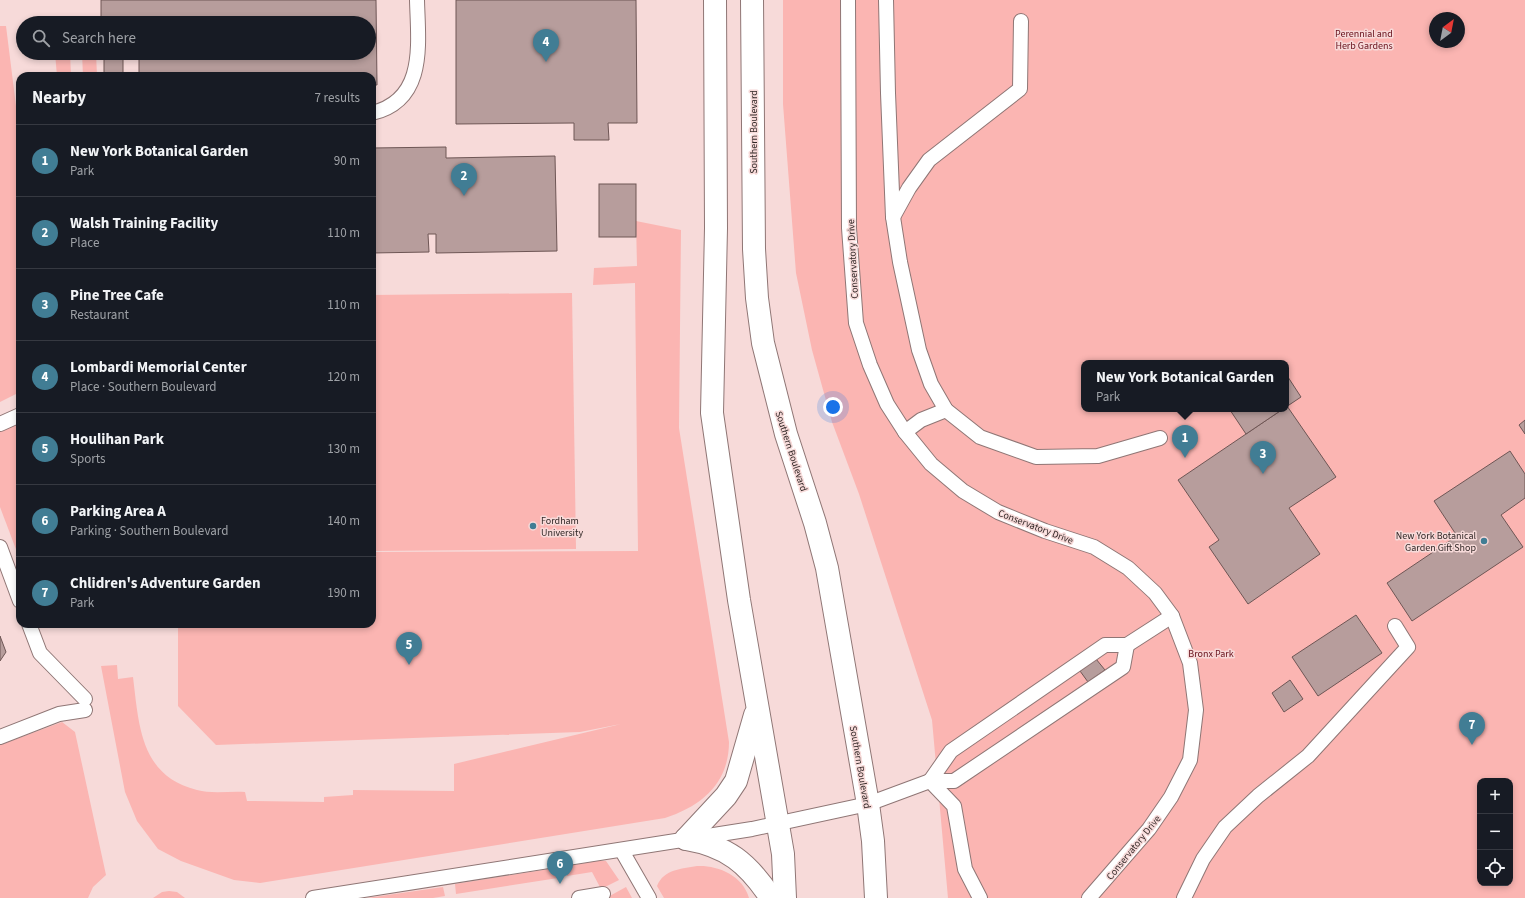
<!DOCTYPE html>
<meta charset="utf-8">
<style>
:root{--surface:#171b24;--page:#242831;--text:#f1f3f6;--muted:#9ea1a6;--line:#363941;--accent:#417d94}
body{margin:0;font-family:"Source Sans 3",sans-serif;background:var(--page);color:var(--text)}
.controls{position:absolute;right:12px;bottom:12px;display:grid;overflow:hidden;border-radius:8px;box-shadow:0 2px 6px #0003}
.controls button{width:36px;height:36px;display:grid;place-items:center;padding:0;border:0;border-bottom:1px solid var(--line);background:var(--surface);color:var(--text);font:20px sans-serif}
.compass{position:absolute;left:1429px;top:12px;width:36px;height:36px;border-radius:50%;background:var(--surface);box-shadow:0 2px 6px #0003;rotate:32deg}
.you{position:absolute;left:833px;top:407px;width:14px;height:14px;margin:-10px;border:3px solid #fff;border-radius:50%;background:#1a73e8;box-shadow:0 0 0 6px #1a73e833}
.badge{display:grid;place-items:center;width:26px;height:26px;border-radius:50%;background:var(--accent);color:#fff;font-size:13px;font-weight:700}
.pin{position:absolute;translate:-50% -33px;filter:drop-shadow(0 1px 2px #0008)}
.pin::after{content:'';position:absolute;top:21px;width:14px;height:12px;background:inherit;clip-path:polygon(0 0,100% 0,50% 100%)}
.popup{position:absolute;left:1081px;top:360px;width:208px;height:52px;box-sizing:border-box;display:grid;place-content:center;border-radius:8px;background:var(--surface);filter:drop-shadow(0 1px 3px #0005);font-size:13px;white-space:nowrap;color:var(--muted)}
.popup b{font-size:15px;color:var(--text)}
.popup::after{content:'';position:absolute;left:50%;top:100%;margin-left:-8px;border:8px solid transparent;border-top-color:var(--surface)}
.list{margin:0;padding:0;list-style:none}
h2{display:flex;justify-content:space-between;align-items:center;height:52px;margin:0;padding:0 16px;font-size:17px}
h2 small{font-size:13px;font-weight:400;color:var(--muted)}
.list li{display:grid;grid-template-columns:26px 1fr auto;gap:12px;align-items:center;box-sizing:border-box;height:72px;padding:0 16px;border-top:1px solid var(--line)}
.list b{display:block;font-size:15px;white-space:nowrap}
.list p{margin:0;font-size:13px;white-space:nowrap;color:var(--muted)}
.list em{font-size:13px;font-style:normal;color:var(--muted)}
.icon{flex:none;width:22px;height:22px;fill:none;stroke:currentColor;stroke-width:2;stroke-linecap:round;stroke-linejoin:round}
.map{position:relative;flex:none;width:1525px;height:898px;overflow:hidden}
.search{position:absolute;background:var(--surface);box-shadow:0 2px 6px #0003;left:16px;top:16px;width:360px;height:44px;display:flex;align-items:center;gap:10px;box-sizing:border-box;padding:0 14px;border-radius:22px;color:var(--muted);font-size:15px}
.panel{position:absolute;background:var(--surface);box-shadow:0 2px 6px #0003;left:16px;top:72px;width:360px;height:556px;border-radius:12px}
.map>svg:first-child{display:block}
.green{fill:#fbb5b2;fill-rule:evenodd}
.building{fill:#b79d9c;stroke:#6e5655}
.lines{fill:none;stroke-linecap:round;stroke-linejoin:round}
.service-casing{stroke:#8f7675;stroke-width:16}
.primary-casing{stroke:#8f7675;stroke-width:24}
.service{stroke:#fff;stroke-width:14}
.primary{stroke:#fff;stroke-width:22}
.poi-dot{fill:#417d94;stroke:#f7dad9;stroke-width:1.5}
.labels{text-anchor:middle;stroke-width:3;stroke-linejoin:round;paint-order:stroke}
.park-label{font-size:10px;fill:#670f1a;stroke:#f7dad9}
.street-label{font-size:10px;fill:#322827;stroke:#f7dad9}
.poi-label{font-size:10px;fill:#322827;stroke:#f7dad9;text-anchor:start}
</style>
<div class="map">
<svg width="1525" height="898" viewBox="0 0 1525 898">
<rect width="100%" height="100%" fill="#f7dad9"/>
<!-- green -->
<g class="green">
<path d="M783 0H1525V898H948L932 720 859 494 832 422 812 350 796 273 783 104ZM1435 18H1459V42H1435ZM1084 363H1286V409H1084ZM1480 781H1510V883H1480Z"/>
<polygon points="0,26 6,26 20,138 20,392 0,402"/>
<polygon points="55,53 70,53 71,76 57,76"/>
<polygon points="82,53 96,53 97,76 83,76"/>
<path d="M636 221 681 230 679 428 729 742C729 783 702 806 665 818L260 883 234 880 181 861 158 849 137 821 125 792 101 666 117 665 118 679 133 677C139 725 140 776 197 790 211 794 230 791 245 792L247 801 324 802V797L353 795V790L454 791V764L621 724 580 732 216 745 178 706V624H372V552L638 551 635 283 593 285 594 268 637 266Z"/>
<polygon points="572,293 576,549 372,551 372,295"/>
<polygon points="17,424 20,424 20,560 0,507 0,429"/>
<polygon points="62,722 75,732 106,875 93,887 88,898 0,898 0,745"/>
<polygon points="598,861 606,861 619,880 601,889 592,872 567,876 566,866"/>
<path d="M697 866C717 865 743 875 749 898H664L657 886C664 869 681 869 697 866Z"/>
<polygon points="556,868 558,878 456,894 455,884"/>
<polygon points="443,887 445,896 433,898 367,898"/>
<polygon points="626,887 632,898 606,898"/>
<polygon points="169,891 177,892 185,898 153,898 162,892"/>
</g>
<!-- building -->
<g class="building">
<polygon points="101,0 376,0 377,85 372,85 372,76 139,76 139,53 369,53 369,23 101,23"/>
<polygon points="456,0 636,0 637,123 608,123 609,140 574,140 574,123 456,124"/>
<rect x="104" y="56" width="19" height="20"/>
<polygon points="446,147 446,158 555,156 557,251 436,253 436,234 428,234 429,252 372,253 372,148"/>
<rect x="599" y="184" width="37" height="53"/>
<polygon points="1286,374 1301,397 1286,407"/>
<polygon points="1287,406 1336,477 1289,508 1320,554 1248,604 1209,547 1219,540 1178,480 1283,409 1286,409"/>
<polygon points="1232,409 1283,409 1246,434 1230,410"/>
<polygon points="1525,420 1525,434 1519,425"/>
<polygon points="1510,451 1525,474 1525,498 1501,515 1523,547 1412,621 1387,583 1457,536 1434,501"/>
<polygon points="1356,615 1382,653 1318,696 1292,657"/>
<polygon points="0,636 6,652 0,661"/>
<polygon points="1096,659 1105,670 1088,682 1080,671"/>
<polygon points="1290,680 1303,699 1284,712 1272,693"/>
</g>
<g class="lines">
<defs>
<g id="service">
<polyline points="848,0 849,228 856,323 870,365 887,404 905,432 931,464 963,491 998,512 1045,531 1094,547 1128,568 1155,593 1172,616 1190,663 1196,710 1190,760 1171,797 1149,829 1089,898"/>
<polyline points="886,0 888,93 893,217 900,262 919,350 931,384 946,410 980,437 1036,457 1098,456 1160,438"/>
<path d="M372 113C427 100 418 43 417 0"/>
<polyline points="893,217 909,188 929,160 1020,89 1021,21"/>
<polyline points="0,424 20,415"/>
<polyline points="905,432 921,420 946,410"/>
<polyline points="0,547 20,601"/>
<polyline points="29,624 40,653 85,699"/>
<polyline points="0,737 59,714 85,710"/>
<polyline points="930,781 951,751 1105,645 1127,645 1172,616"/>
<polyline points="930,781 954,806 965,869 980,898"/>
<polyline points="622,851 649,898"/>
<polyline points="313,898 752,829 868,804 930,781 954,781 1123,667 1127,645"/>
<polyline points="579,898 603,894"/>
<polyline points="1184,898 1203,859 1225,827 1258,796 1308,756 1408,647 1395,626"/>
</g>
<g id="primary">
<polyline points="715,0 716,228 712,413 739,600 783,854 785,898"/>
<polyline points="752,0 754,249 757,298 763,343 786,434 815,523 827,568 868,804 873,841 876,898"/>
<polyline points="686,839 726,796 736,781 755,715"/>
<path d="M686 839C727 846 748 863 771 898"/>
</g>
</defs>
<!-- service casing -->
<use href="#service" class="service-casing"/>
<!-- primary casing -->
<use href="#primary" class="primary-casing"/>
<!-- service -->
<use href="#service" class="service"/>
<!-- primary -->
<use href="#primary" class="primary"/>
</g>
<!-- markers -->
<g class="poi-dot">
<circle cx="533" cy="526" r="4"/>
<circle cx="1484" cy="541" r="4"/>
</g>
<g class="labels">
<!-- park labels -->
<g class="park-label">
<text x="1364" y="37">Perennial and<tspan x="1364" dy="12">Herb Gardens</tspan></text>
<text x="1211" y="657">Bronx Park</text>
</g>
<!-- street labels -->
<g class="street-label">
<text transform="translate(753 132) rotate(-90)" y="4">Southern Boulevard</text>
<text transform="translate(852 259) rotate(-93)" y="4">Conservatory Drive</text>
<text transform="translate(792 451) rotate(72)" y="4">Southern Boulevard</text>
<text transform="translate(1036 526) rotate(21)" y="4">Conservatory Drive</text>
<text transform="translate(861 767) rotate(80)" y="4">Southern Boulevard</text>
<text transform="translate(1133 847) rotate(-51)" y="4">Conservatory Drive</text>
</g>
<!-- poi labels -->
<g class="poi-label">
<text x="541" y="524">Fordham<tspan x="541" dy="12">University</tspan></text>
<text x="1476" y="539" text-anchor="end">New York Botanical<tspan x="1476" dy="12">Garden Gift Shop</tspan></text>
</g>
</g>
</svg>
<div class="controls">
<button>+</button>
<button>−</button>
<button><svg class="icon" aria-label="locate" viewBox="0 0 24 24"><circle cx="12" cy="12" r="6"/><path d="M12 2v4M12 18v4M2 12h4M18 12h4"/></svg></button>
</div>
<svg class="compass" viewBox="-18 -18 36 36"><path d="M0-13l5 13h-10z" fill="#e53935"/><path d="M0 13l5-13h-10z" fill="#9ea1a6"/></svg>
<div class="you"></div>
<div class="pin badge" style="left:1185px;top:458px">1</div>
<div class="popup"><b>New York Botanical Garden</b>Park</div>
<div class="pin badge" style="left:464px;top:196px">2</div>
<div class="pin badge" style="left:1263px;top:474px">3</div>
<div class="pin badge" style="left:546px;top:62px">4</div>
<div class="pin badge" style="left:409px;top:665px">5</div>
<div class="pin badge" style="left:560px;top:884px">6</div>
<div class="pin badge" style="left:1472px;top:745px">7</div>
<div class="search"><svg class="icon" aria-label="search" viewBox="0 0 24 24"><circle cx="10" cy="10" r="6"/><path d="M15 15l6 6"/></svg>Search here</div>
<section class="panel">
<h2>Nearby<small>7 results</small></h2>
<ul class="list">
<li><span class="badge">1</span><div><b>New York Botanical Garden</b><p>Park</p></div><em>90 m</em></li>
<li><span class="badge">2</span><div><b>Walsh Training Facility</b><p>Place</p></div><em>110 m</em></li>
<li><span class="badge">3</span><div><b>Pine Tree Cafe</b><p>Restaurant</p></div><em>110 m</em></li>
<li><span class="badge">4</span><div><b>Lombardi Memorial Center</b><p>Place · Southern Boulevard</p></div><em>120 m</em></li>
<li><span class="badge">5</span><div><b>Houlihan Park</b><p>Sports</p></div><em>130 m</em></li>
<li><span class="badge">6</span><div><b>Parking Area A</b><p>Parking · Southern Boulevard</p></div><em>140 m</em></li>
<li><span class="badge">7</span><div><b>Chlidren's Adventure Garden</b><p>Park</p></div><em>190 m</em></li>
</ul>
</section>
</div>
